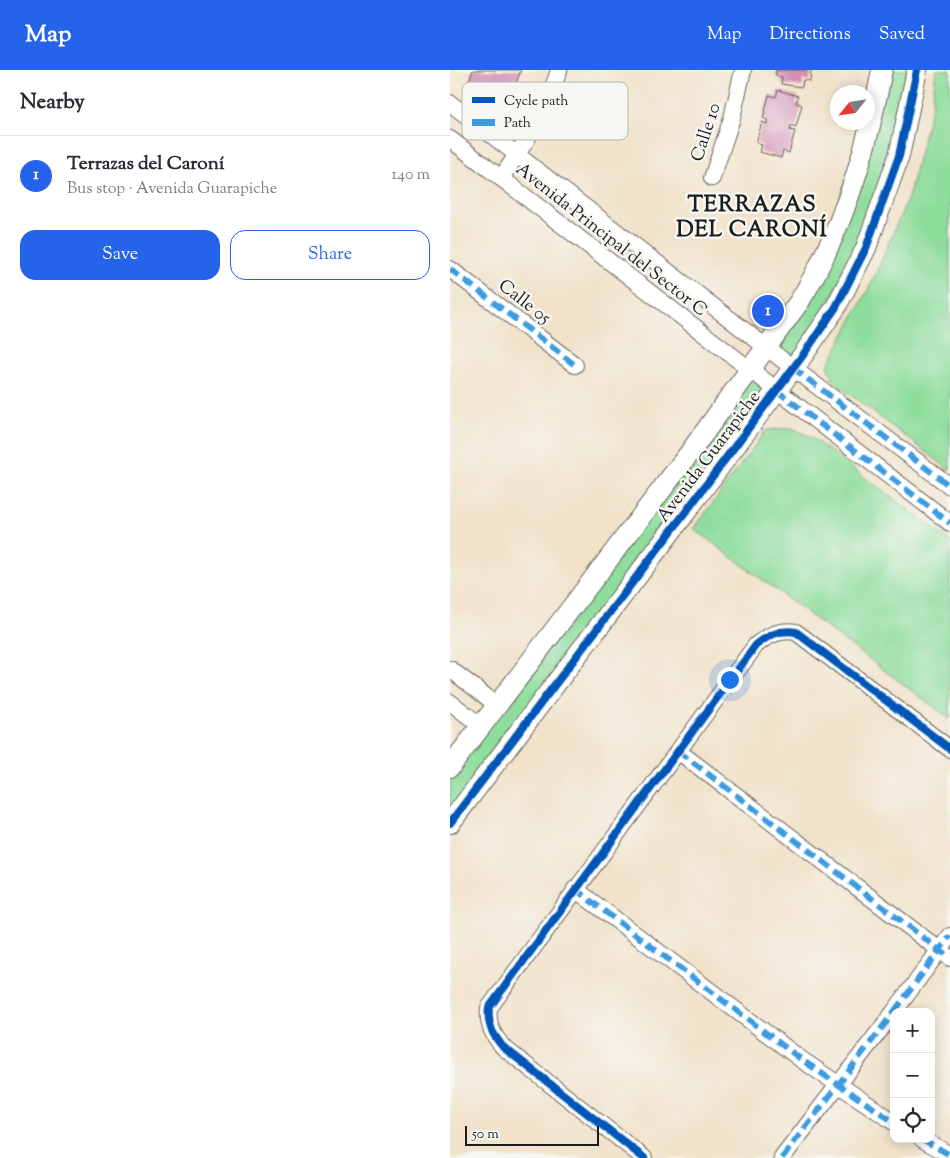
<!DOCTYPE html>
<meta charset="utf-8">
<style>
:root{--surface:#fff;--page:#f7f7f7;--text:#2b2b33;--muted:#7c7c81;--line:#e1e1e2;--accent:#2563eb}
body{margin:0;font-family:"Sorts Mill Goudy",serif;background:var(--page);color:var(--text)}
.controls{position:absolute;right:15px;bottom:15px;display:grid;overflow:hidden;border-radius:10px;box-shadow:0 2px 12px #0003}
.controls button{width:45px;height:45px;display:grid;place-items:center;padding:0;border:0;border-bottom:1px solid var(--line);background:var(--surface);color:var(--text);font:25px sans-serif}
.compass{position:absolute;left:380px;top:15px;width:45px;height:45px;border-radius:50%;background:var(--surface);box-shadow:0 2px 12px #0003;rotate:240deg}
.scale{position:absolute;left:15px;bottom:12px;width:134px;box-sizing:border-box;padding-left:5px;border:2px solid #1c1c1c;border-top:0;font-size:14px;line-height:18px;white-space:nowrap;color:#1c1c1c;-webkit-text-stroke:4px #f6f6f2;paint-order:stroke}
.you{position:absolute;left:279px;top:609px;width:18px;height:18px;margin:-12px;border:4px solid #fff;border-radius:50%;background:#1a73e8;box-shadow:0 0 0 8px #1a73e833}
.badge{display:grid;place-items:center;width:32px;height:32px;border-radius:50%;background:var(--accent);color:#fff;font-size:16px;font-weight:700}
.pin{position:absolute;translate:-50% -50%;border:2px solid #fff;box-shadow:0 1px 5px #0006}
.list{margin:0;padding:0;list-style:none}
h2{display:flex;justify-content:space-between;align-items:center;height:65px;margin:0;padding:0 20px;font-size:21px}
h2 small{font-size:16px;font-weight:400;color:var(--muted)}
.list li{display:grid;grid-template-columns:32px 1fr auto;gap:15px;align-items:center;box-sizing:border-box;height:80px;padding:0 20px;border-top:1px solid var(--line)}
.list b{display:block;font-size:19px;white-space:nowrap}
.list p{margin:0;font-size:16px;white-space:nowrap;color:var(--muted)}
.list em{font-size:16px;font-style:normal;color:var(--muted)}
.actions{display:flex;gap:10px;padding:15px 20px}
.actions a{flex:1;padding:11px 0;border:1px solid var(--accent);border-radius:15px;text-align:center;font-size:18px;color:var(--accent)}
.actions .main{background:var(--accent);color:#fff}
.icon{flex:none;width:28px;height:28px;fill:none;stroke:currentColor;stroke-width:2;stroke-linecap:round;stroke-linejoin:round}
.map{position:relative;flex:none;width:500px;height:1088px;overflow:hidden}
header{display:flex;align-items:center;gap:30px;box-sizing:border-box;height:70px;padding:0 25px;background:var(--accent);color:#fff}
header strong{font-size:24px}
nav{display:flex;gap:28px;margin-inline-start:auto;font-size:18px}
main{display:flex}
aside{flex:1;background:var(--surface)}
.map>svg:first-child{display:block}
.green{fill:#8edd9c;stroke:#557c5c}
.building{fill:#d390b4}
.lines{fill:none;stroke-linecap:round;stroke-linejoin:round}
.minor-casing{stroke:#676159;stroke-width:18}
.tertiary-casing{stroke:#676159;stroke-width:22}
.minor{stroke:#fff;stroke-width:16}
.tertiary{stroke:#fff;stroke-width:20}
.quiet{stroke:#3c9bdf;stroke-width:6;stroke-dasharray:12 6;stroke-linecap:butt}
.cycleway-casing{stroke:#f6f6f2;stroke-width:11}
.cycleway{stroke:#0057b8;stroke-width:8}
.labels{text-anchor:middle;stroke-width:5;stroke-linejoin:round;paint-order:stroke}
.street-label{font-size:18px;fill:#1c1c1c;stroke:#f6f6f2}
.district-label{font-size:22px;font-weight:bold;letter-spacing:1px;fill:#1c1c1c;stroke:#f6f6f2}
.key{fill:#f6f6f2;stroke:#b5b5b2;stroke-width:1}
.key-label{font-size:14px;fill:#1c1c1c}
</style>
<header>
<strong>Map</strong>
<nav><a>Map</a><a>Directions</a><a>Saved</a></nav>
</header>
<main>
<aside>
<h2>Nearby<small></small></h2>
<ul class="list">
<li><span class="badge">1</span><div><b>Terrazas del Caroní</b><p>Bus stop · Avenida Guarapiche</p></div><em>140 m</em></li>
</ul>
<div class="actions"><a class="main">Save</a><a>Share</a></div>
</aside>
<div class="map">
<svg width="500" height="1088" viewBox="0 0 500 1088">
<rect width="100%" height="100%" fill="#f6f6f2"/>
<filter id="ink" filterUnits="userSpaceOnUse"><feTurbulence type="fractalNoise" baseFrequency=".02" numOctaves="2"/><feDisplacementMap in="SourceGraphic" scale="10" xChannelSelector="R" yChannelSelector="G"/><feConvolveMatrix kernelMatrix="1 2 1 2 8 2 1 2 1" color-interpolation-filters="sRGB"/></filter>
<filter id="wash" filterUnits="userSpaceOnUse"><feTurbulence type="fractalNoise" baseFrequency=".0096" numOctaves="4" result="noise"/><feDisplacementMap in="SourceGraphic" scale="20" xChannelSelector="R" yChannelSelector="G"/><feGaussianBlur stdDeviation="1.12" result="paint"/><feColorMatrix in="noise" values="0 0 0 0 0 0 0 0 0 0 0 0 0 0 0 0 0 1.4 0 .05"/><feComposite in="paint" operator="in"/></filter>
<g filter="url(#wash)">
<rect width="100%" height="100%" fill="#f1e2c9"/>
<!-- green -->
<g class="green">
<polygon points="432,0 467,0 431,137 343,298 317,278 364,207"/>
<polygon points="486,0 500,0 500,400 394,320 383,309 378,295 422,212 458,128 482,34"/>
<polygon points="300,300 326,320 0,753 0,697"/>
<polygon points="342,358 361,367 500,471 500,649 244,459 316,360"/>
</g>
<g id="blocks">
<!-- building -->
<g class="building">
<polygon points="23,0 71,0 59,32 17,16"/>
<polygon points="326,0 361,0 360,11 353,10 352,17 331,14 332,7 326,6"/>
<polygon points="328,20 348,26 346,33 352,35 346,57 341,55 340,60 345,61 339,83 333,81 331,88 310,82 312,75 306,73 312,52 317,54 318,50 313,48 319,25 326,27"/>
</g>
</g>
</g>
<g filter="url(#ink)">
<use href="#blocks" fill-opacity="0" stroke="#676159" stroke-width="1"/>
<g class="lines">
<defs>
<g id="minor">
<polyline points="0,33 343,298 500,416"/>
<polyline points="0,69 500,453"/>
<path d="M51 108C74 75 97 40 109 0"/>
<polyline points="262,108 282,48 293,0"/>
<polyline points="0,199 125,295"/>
<polyline points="0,599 47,635"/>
<polyline points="0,632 31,656"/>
<polyline points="228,681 500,888"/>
<polyline points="125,819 352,990 444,1052"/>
<polyline points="444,942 500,866"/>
<polyline points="472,1069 500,1085"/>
<path d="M194 1088 53 977C43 965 37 955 39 938L306 575C319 565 330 559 346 562L500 679"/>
<polyline points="332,1088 444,942"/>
</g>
<g id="tertiary">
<path d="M0 697 238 385 349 232C393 161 417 81 432 0"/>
<polyline points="0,753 235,443 353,285 386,237 416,178 449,86 467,0"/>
</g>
</defs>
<!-- minor casing -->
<use href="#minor" class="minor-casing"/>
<!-- tertiary casing -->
<use href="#tertiary" class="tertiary-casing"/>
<!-- minor -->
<use href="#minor" class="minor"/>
<!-- tertiary -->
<use href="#tertiary" class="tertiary"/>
<!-- quiet -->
<g class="quiet">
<polyline points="0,199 125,295"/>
<polyline points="343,298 500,416"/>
<polyline points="326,320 500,453"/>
<polyline points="228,681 500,888"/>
<polyline points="125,819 352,990 444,1052"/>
<polyline points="444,942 500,866"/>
<polyline points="472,1069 500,1085"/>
<polyline points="332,1088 444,942"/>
</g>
<defs>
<g id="cycleway">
<polyline points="0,753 235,443 353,285 386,237 416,178 449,86 467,0"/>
<path d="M194 1088 53 977C43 965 37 955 39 938L306 575C319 565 330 559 346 562L500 679"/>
</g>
</defs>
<!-- cycleway casing -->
<use href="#cycleway" class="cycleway-casing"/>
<!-- cycleway -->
<use href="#cycleway" class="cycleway"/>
</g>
</g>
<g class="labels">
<!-- street labels -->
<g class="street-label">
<text transform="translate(255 62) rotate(-72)" y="6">Calle 10</text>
<text transform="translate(162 169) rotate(38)" y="6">Avenida Principal del Sector C</text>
<text transform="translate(75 231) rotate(38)" y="6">Calle 05</text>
<text transform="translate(258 386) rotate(-53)" y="6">Avenida Guarapiche</text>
</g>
<!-- district labels -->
<g class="district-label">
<text x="302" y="141">TERRAZAS<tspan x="302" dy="25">DEL CARONÍ</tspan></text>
</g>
</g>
<!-- legend -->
<rect x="12" y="12" width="166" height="58" rx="8" class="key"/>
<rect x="22" y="27" width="23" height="6" fill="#0057b8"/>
<rect x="22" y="49" width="23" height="7" fill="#3c9bdf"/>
<g class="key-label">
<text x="54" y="35">Cycle path</text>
<text x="54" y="57">Path</text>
</g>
</svg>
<div class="controls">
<button>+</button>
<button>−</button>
<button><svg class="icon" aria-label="locate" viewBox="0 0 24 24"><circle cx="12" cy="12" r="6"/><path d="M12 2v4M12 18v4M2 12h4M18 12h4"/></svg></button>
</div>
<svg class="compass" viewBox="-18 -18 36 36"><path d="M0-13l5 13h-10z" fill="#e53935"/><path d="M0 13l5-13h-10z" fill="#7c7c81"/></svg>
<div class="scale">50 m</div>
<div class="you"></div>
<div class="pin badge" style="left:318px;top:241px">1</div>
</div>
</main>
